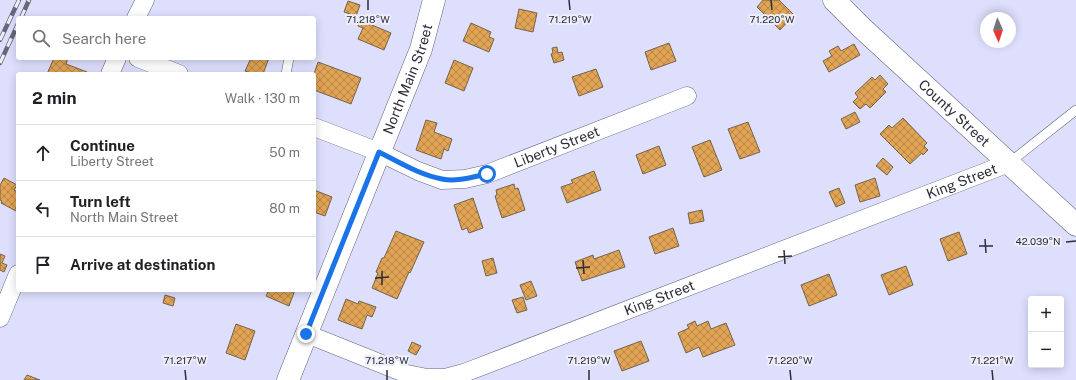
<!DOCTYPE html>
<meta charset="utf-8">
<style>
:root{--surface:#fff;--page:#f2f2f2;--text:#202124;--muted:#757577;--line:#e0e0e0}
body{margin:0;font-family:"Public Sans",sans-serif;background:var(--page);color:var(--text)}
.controls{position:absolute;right:12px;bottom:12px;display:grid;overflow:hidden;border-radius:4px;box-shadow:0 2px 10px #0003}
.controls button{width:36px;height:36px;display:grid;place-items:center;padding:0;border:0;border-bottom:1px solid var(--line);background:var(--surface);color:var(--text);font:20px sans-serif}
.compass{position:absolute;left:980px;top:12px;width:36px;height:36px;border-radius:50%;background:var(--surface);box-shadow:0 2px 10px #0003;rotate:177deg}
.stop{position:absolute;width:12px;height:12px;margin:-9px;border:3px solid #1a73e8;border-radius:50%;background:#fff}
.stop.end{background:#1a73e8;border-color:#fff;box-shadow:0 1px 4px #0008}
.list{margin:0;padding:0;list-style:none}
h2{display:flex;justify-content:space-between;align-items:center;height:52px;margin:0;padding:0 16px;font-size:17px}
h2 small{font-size:13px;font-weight:400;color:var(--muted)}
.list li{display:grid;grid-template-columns:26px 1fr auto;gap:12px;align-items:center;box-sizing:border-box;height:56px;padding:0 16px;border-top:1px solid var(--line)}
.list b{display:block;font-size:15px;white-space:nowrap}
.list p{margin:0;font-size:13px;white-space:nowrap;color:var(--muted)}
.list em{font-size:13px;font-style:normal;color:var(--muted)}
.icon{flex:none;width:22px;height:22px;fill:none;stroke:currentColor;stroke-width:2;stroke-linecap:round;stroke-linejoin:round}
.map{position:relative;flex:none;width:1076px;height:380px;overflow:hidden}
.search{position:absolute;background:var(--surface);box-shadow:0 2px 10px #0003;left:16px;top:16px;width:300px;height:44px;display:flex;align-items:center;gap:10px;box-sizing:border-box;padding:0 14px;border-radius:4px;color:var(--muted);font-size:15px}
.panel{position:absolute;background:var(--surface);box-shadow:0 2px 10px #0003;left:16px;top:72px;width:300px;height:220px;border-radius:4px}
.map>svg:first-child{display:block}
.building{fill:url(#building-cross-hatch);stroke:#75634d}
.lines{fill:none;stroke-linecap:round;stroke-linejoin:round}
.service-casing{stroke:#63657e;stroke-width:10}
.minor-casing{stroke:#63657e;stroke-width:19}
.tertiary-casing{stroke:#63657e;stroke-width:23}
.service{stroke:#fff;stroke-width:9}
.minor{stroke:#fff;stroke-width:18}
.tertiary{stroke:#fff;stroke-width:22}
.rail-casing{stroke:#666778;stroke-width:4.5}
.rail{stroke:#edeefa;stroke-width:3;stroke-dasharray:9;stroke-linecap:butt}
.route{stroke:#1a73e8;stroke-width:5}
.ticks{fill:none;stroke:#2c2d38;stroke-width:1.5}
.labels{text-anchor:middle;stroke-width:4;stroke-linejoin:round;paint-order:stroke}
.street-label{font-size:14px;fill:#2c2d38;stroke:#edeefa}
.ticks-label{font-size:10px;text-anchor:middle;fill:#2c2d38;stroke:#edeefa;stroke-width:4;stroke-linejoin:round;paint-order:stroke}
</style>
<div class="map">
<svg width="1076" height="380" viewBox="0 0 1076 380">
<defs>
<pattern id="building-cross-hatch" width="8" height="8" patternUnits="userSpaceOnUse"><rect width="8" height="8" fill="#e1a455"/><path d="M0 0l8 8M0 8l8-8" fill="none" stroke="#b78647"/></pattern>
</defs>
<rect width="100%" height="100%" fill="#dddffd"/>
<!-- building -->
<g class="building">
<polygon points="763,0 779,0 794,15 780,30 757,7"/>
<polygon points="348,1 360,5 356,16 344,12"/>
<polygon points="519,9 537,13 533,32 515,28"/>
<polygon points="360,20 391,33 384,50 358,39 363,28 358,26"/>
<polygon points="471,23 491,32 489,37 494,39 489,52 463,41"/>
<polygon points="669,43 676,61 651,70 645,52"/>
<polygon points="854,44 860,55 829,72 823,61 832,56 829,51 838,46 841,51"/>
<polygon points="557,47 558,53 562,52 564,60 554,63 551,54 553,53 552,48"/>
<polygon points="54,58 68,58 66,64 87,72 86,74 47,74"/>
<polygon points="251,58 269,58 263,74 253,74 245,71"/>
<polygon points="454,60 473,68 464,91 445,83"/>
<polygon points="318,62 361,78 351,104 314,90 314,74"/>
<polygon points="596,69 603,87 579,96 572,77"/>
<polygon points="880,75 888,84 883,89 886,92 870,108 866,104 860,109 853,102 858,97 855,93 872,77 875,80"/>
<polygon points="855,112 860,122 846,129 841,119"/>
<polygon points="903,118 927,143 924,146 928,150 923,155 922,153 910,164 880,134 889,125 892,128"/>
<polygon points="426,120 437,123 434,132 452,139 448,151 444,149 441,159 416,150"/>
<polygon points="748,122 760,152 740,159 728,129"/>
<polygon points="710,140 722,170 704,177 692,147"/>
<polygon points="659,146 666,165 643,174 636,155"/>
<polygon points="883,158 893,167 887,175 876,166"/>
<polygon points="594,171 601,190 567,203 561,187 573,183 571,180"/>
<polygon points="4,178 17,185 14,190 18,192 18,212 1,203 2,201 0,200 0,185"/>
<polygon points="875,178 880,196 860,202 855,185"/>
<polygon points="514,184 515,189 518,188 525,210 502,218 495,196 497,195 496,190"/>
<polygon points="839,188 845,203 836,207 829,192"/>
<polygon points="314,190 332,197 325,216 314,212"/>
<polygon points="473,198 483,228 469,233 467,228 462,230 454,205"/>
<polygon points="702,210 704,221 690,224 688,213"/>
<polygon points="673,228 679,246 655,254 649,237"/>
<polygon points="396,231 424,242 410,273 409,272 397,299 372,288 378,273 376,272 382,258 384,258"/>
<polygon points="959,232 967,254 948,261 940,239"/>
<polygon points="619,250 625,267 582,281 575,262 593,255 594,259"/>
<polygon points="0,254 5,256 2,263 7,265 4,272 0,270"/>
<polygon points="493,258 497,273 486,276 482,261"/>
<polygon points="906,266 913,285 889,295 881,275"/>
<polygon points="829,274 837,295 809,306 801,285"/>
<polygon points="531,281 537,296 526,300 520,285"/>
<polygon points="263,290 295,290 289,306 266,296 268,292"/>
<polygon points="165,295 175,298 173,306 163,303"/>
<polygon points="523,297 527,310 517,313 512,300"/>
<polygon points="346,299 358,304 359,301 376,307 372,317 367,315 362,329 338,320"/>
<polygon points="695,321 697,326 708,321 711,329 726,323 735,345 703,357 699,347 686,353 678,333 689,328 687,325"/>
<polygon points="236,324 255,331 245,360 226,353"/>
<polygon points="641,341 649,361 622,371 614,351"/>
<polygon points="412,342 421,346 416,355 408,351"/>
<polygon points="27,375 40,380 24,380"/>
</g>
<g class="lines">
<defs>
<g id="service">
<polyline points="286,74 289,58"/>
<polyline points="1009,163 1076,110"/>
</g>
<g id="minor">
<polyline points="136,18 145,0"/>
<polyline points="138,58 179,74"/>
<polyline points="110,74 117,58"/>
<path id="s1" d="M314 127 379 152 418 171 442 180 465 179 487 174 687 96"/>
<polyline points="0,318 18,274"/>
<path id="s2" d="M307 334 407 374 427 378H445L464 373 1009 163"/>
</g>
<g id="tertiary">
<path id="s3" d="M834 0 862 28 1076 225"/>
<path id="s4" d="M288 380 421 49 434 0"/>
</g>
</defs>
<!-- service casing -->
<use href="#service" class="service-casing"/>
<!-- minor casing -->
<use href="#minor" class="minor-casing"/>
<!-- tertiary casing -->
<use href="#tertiary" class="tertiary-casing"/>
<!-- service -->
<use href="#service" class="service"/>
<!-- minor -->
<use href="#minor" class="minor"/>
<!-- tertiary -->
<use href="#tertiary" class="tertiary"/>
<defs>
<g id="rail">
<polyline points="21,18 29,0"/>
<polyline points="0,40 19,0"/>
<polyline points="0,63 18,24"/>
</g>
</defs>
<!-- rail casing -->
<use href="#rail" class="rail-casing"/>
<!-- rail -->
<use href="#rail" class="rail"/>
</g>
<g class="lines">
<!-- route -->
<path class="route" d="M306 334 379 152C399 162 420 175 442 179 456 182 473 177 487 174"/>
</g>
<!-- ticks -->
<path class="ticks" d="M368 0V10M569 0 570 10M771 0 772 10M985 239 986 253M1066 242 1076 241M979 246H993M784 250 785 264M778 257 792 256M583 260 584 274M576 268 590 267M382 271V285M375 278 389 277M185 370 186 380M387 370V380M589 370V380M790 370 791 380M992 370 993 380"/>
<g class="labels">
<!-- street labels -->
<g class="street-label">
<text dy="5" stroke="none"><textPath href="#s4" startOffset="324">North Main Street</textPath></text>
<text dy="5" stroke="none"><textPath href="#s3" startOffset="165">County Street</textPath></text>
<text dy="5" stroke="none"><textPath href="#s1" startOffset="259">Liberty Street</textPath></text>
<text dy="5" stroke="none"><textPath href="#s2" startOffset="699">King Street</textPath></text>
<text dy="5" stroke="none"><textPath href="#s2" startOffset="375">King Street</textPath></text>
</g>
</g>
<g class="ticks-label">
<text x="368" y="23">71.218°W</text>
<text x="570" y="23">71.219°W</text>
<text x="772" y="23">71.220°W</text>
<text x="1038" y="245">42.039°N</text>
<text x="185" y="364">71.217°W</text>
<text x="387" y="364">71.218°W</text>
<text x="589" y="364">71.219°W</text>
<text x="790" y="364">71.220°W</text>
<text x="992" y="364">71.221°W</text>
</g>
</svg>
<div class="controls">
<button>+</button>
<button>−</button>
</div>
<svg class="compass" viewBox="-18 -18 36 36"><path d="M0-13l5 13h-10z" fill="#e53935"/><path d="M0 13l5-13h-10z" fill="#757577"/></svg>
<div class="stop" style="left:487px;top:174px"></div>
<div class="stop end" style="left:306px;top:334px"></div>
<div class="search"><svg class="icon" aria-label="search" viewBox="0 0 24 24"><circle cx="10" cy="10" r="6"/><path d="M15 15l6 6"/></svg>Search here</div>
<section class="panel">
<h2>2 min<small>Walk · 130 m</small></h2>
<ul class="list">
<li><svg class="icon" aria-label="ahead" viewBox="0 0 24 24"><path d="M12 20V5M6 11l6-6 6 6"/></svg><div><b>Continue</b><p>Liberty Street</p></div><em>50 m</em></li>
<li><svg class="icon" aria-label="left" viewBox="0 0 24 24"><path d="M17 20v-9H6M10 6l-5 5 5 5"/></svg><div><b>Turn left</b><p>North Main Street</p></div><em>80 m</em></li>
<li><svg class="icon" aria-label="arrive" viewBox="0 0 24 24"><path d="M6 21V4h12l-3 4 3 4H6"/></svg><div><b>Arrive at destination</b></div></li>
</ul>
</section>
</div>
